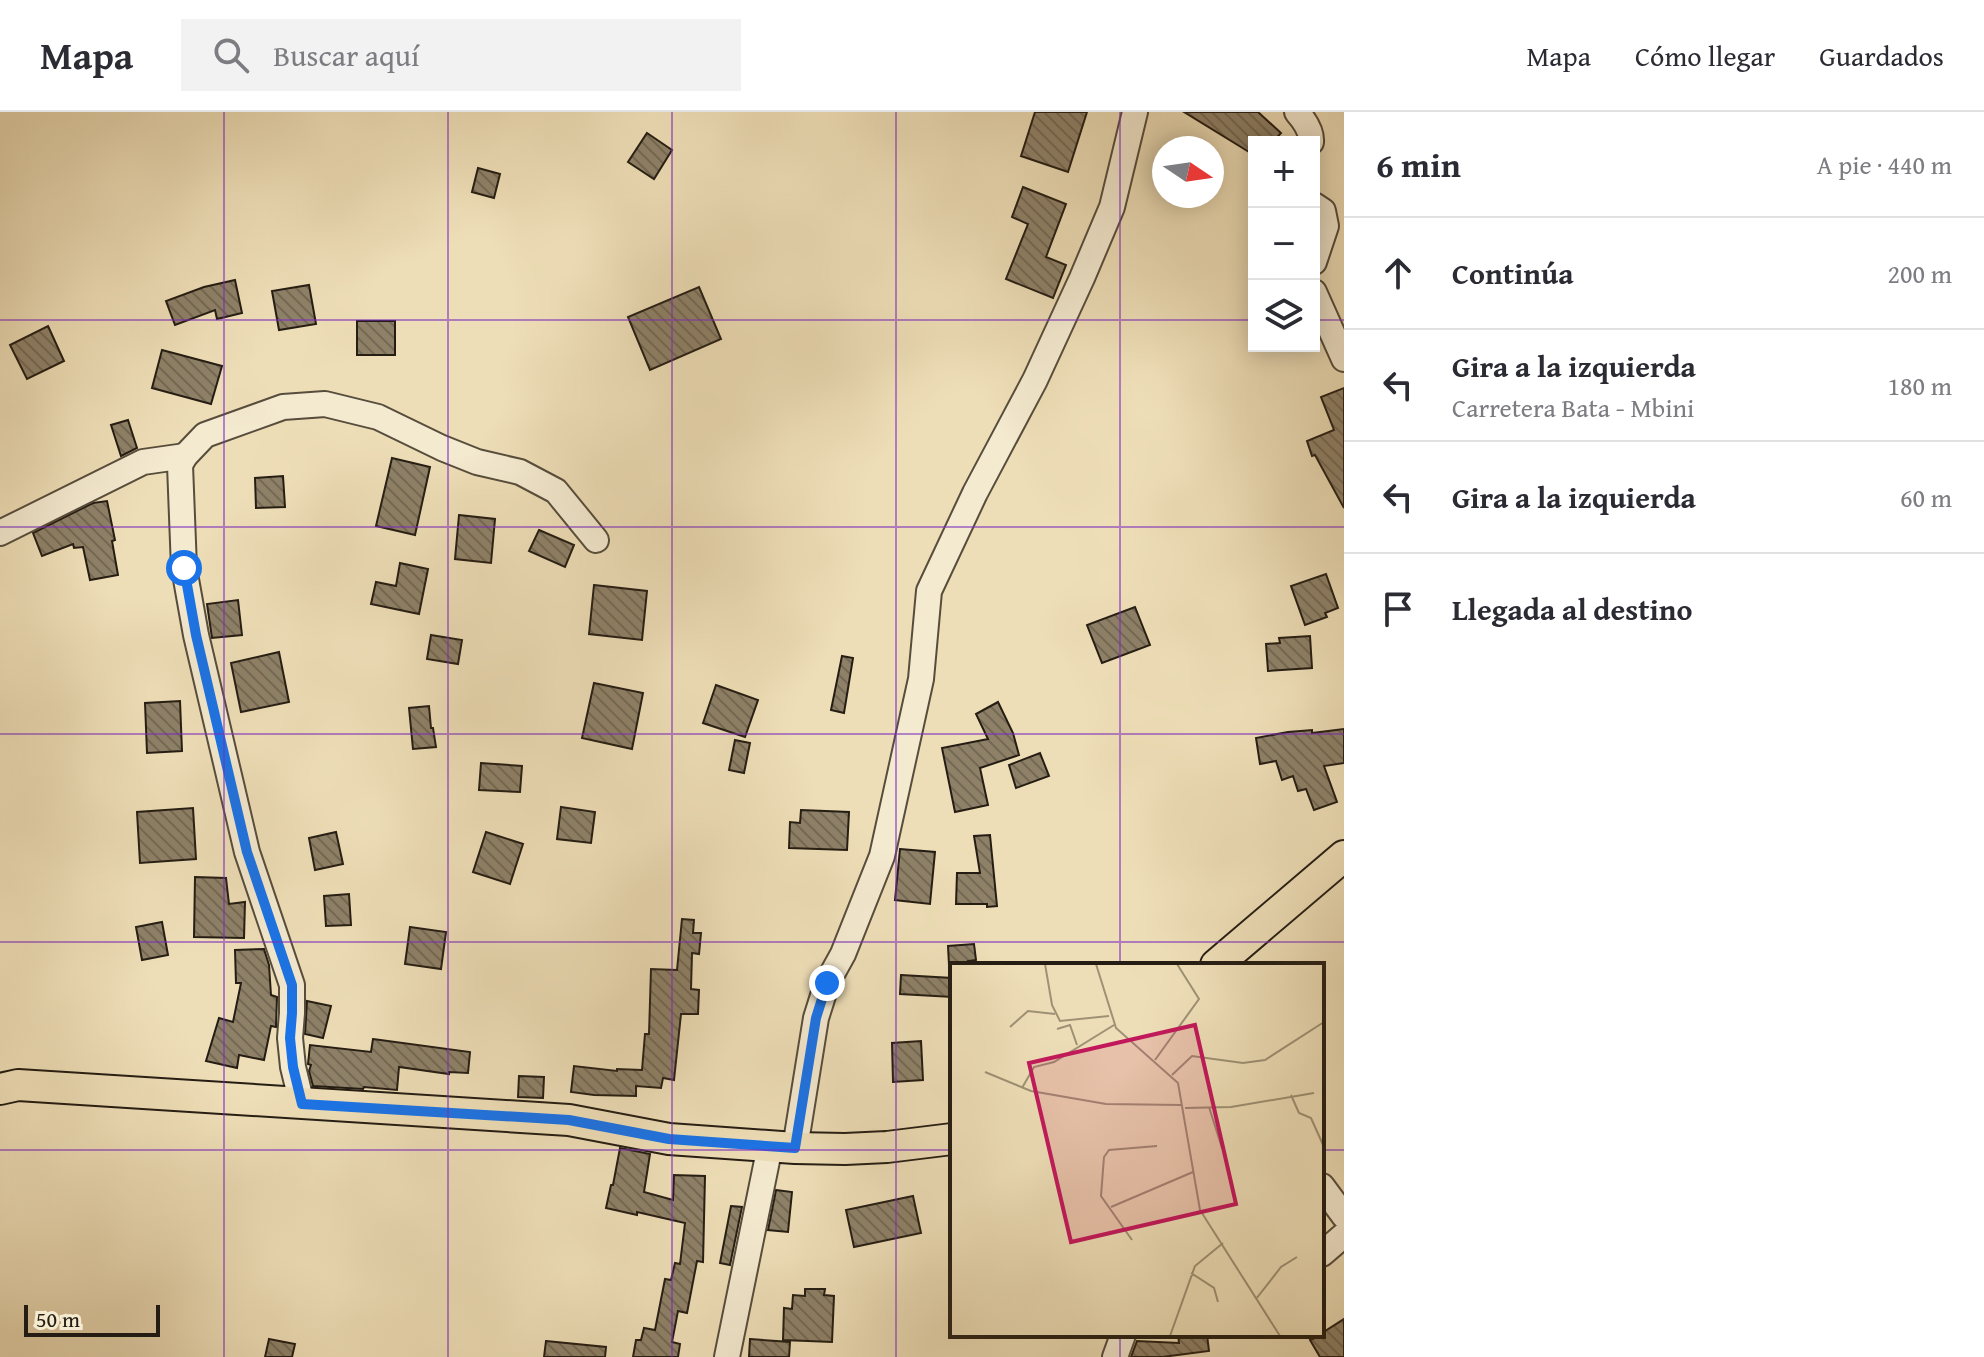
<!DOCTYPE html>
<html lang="es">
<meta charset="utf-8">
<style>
:root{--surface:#fff;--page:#f2f2f3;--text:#2b2b33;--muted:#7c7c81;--line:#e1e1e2}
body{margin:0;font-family:"Gentium Book Plus",serif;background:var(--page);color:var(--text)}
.controls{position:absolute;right:24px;top:24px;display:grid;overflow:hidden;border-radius:0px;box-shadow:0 4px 20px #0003}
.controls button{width:72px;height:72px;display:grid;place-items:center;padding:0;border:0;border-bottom:2px solid var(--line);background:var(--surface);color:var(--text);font:40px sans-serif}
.compass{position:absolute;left:1152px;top:24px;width:72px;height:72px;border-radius:50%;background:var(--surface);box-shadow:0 4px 20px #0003;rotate:103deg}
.scale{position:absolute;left:24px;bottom:20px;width:136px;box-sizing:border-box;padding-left:8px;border:4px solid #251d13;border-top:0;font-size:22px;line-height:28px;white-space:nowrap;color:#251d13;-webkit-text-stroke:6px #f4ead0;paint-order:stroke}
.stop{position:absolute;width:24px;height:24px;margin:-18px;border:6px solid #1a73e8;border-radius:50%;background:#fff}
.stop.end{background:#1a73e8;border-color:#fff;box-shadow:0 2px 8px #0008}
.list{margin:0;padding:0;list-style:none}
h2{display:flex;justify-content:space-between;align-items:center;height:104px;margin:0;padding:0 32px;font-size:34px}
h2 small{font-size:26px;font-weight:400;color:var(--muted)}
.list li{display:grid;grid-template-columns:52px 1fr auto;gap:24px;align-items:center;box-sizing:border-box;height:112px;padding:0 32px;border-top:2px solid var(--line)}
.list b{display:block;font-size:30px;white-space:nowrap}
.list p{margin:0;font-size:26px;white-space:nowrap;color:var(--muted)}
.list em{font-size:26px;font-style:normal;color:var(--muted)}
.icon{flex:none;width:44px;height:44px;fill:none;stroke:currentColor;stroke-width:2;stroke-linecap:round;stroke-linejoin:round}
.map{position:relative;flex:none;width:1344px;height:1245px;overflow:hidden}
header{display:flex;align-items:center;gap:48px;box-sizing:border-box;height:112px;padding:0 40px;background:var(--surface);border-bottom:2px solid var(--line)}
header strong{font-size:38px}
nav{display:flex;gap:44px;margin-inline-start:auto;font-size:28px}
.search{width:560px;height:72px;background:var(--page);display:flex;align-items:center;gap:20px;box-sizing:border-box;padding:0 28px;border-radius:0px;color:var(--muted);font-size:30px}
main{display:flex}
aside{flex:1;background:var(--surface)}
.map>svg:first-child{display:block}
.building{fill:url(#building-back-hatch);stroke:#251d13;stroke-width:2}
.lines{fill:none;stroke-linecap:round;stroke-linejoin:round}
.minor-casing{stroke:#574d3c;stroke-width:28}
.major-casing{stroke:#251d13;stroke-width:34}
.minor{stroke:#f4ead0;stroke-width:24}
.major{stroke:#eedeb7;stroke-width:30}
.route{stroke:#1a73e8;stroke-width:10}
.grid{fill:none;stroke:#7b2cbf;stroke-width:2;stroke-opacity:0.55}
.inset-road{fill:none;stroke:#9e9175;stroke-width:2}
.view{fill:#c2185b;fill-opacity:0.15;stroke:#c2185b;stroke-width:4}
.inset-edge{fill:none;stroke:#251d13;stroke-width:4}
</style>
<header>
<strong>Mapa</strong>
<div class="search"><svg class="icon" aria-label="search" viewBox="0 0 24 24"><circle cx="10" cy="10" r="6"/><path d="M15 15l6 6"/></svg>Buscar aquí</div>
<nav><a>Mapa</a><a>Cómo llegar</a><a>Guardados</a></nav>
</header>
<main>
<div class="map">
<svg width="1344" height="1245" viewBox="0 0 1344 1245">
<defs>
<pattern id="building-back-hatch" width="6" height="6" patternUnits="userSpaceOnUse" patternTransform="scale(2)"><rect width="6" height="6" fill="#8e8168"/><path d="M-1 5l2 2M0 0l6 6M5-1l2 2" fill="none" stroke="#746954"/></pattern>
</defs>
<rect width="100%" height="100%" fill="#eedeb7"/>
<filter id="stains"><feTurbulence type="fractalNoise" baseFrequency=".0025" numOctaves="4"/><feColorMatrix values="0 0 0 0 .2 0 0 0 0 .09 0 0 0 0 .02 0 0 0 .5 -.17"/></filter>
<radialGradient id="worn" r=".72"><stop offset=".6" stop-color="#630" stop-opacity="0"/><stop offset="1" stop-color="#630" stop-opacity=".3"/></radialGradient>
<!-- building -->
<g class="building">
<polygon points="1035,0 1087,0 1068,60 1021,44"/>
<polygon points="1184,0 1258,0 1281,21 1273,30 1254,30 1254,43"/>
<polygon points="647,21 672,38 654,67 628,50"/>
<polygon points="478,56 500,62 494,86 472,80"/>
<polygon points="1023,75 1066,92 1046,145 1066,153 1053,186 1006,167 1028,112 1012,105"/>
<polygon points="235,168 242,201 217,207 215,198 175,213 166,189 204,175"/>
<polygon points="309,173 316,212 279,218 272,179"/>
<polygon points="699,175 721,227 650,258 628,205"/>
<rect x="357" y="209" width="38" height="34"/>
<polygon points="48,214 64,249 27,267 10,233"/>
<polygon points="162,238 222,254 211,292 152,276"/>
<polygon points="1344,276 1344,396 1315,343 1312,344 1307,329 1334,318 1321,285"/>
<polygon points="128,308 137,336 121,344 111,313"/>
<polygon points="392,346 430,355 415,423 376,414"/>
<polygon points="283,364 285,395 256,396 255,366"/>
<polygon points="107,389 115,428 112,429 118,463 90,468 83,435 74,436 73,432 42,444 33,421 93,391"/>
<polygon points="459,403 495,407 491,451 455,447"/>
<polygon points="539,418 574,433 565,455 529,439"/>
<polygon points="400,451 428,457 419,502 371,492 376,470 396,474"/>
<polygon points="1326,462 1338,496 1325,501 1327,505 1305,513 1291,474"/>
<polygon points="594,473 647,479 642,528 589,522"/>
<polygon points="238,488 242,523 212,526 207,492"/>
<polygon points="1135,495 1150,533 1102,551 1087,513"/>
<polygon points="431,523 462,528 458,552 427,547"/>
<polygon points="1310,524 1312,556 1268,559 1266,532 1280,531 1279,526"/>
<polygon points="279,540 289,590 241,600 231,551"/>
<polygon points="842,544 853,546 844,601 831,598"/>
<polygon points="594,571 643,581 632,637 582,626"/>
<polygon points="716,573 758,588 745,625 703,611"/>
<polygon points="180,589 182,639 147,641 145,591"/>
<polygon points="998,590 1013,621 1019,643 980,656 988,693 955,700 942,636 988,627 976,602"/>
<polygon points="429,594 431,616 433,616 436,635 413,637 409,596"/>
<polygon points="1344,617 1344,651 1324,654 1337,690 1314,698 1306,677 1298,679 1293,664 1282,668 1276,649 1260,652 1256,626 1288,620 1312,618 1312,621"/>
<polygon points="735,628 750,631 744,661 729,658"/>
<polygon points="1040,641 1049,664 1016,676 1009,653"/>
<polygon points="481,651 522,654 520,680 479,678"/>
<polygon points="561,695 595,700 591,731 557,727"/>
<polygon points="193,696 196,747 140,751 137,700"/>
<polygon points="801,698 849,700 847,738 789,736 790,710 800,711"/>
<polygon points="336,720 343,752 315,758 309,726"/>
<polygon points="486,720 523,732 510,772 473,760"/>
<polygon points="990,723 997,794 987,795 987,792 956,792 957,761 980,761 974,724"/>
<polygon points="900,737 935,740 930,792 895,788"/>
<polygon points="195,765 226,766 229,792 245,790 244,826 194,825"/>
<polygon points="349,782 351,813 326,814 324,784"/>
<polygon points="682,807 694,808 693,821 701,821 699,842 692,841 691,877 699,878 698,902 681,902 674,968 663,966 661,976 636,974 636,984 594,983 571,980 574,954 617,959 617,957 642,958 645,922 649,922 651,857 677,858"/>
<polygon points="162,810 168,843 142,848 136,815"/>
<polygon points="410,815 446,820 441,857 405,852"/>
<polygon points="974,832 976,848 968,849 969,853 949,853 948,834"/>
<polygon points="264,837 269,853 271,883 277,885 276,915 271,914 264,948 239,943 237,956 206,949 219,906 233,910 241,871 236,871 235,838"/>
<polygon points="901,863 952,866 952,885 900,882"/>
<polygon points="307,889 331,894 323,926 305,922"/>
<polygon points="373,927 470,940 468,961 449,960 449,962 399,955 397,978 364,975 363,977 313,974 309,959 311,953 308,952 310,933 371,940"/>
<polygon points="921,929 923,968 893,970 892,931"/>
<polygon points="519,964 544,965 543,986 518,985"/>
<polygon points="620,1036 650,1042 644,1080 673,1088 674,1063 705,1064 703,1150 697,1149 687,1201 678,1199 672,1230 680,1232 678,1245 633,1245 636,1228 641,1228 644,1216 655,1218 665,1167 671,1168 675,1151 680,1152 685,1111 637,1100 637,1103 606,1096 611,1073 613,1073"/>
<polygon points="776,1078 792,1080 788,1120 768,1118"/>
<polygon points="913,1084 921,1121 854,1135 846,1098"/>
<polygon points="731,1094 742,1095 730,1153 720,1151"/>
<polygon points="805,1177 825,1177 824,1183 834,1184 832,1230 783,1228 784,1196 792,1197 793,1183 805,1184"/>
<polygon points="1344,1207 1344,1245 1320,1245 1310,1228 1322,1223 1322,1221"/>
<polygon points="1178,1223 1207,1223 1209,1239 1162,1245 1131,1245 1137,1229 1179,1231"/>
<polygon points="269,1227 295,1232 292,1245 265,1245"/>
<polygon points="750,1227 790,1230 789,1245 749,1245"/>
<polygon points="546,1229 606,1235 605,1245 544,1245"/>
</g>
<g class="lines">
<defs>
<g id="minor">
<path d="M1297 0C1304 8 1312 19 1311 30"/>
<polyline points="1314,93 1323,99 1326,114 1314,150"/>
<polyline points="1314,180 1344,247"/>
<polyline points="0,421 143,350 185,344"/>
<polyline points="302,992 293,955 290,926 292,901 292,873 247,740 196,523 184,456 180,353 185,344 205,323 283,295 325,292 378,305 442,336 477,350 520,360 556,379 596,428"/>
<polyline points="795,1036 816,906 827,871 843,842 882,744 921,567 929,479 975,381 1035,268 1082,166 1112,95 1135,0"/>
<polyline points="1322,1074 1344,1104"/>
<polyline points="1322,1142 1344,1123"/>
<polyline points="727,1245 770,1034"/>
<polyline points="1115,1245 1123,1223"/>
</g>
<g id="major">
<polyline points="1216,853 1344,744"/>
<polyline points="0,977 18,973 569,1008 669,1027 795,1036 845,1037 887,1035 952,1027"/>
</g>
</defs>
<!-- minor casing -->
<use href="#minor" class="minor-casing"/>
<!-- major casing -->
<use href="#major" class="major-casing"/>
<!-- minor -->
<use href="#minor" class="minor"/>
<!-- major -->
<use href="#major" class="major"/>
</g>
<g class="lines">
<!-- route -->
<polyline class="route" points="184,456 196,523 247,740 292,873 292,901 290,926 293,955 302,992 569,1008 669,1027 795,1036 816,906 827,871"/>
</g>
<!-- grid -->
<path class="grid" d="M224 0V1245M448 0V1245M672 0V1245M896 0V1245M1120 0V853M0 208H1254M1314 208H1344M0 415H1344M0 622H1344M0 830H1344M0 1038H952M1322 1038H1344M1120 1223V1245"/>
<!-- overview -->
<g transform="translate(950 851)">
<rect width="374" height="374" fill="#eedeb7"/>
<path class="inset-road" d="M95 1 102 42 110 58 159 53M146 1 166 65 228 120 250 247 330 373M60 64 78 48 105 51M107 66 120 62 127 82M205 97 249 36 227 1M35 109 81 128 156 141 231 142M222 112 242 93 293 100 315 97 374 59M72 125 84 104 104 99 164 62M341 132 349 150 361 155 374 184M259 144 272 185M235 145 281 144 364 130M161 244 243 209M182 277 151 233 154 194 159 187 207 183M241 310 264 325 268 339M306 336 331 304 347 294M220 373 245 303 273 280"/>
<path class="view" d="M245 62 286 241 121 279 79 100Z"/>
<rect width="374" height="374" class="inset-edge"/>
</g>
<rect width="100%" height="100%" filter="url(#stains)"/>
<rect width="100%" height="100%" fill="url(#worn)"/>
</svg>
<div class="controls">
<button>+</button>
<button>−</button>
<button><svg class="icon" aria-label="layers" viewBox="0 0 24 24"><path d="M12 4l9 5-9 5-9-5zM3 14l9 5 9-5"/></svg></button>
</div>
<svg class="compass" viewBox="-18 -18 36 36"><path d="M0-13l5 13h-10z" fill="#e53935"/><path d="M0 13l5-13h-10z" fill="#7c7c81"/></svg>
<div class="scale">50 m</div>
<div class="stop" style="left:184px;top:456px"></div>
<div class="stop end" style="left:827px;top:871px"></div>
</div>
<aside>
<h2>6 min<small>A pie · 440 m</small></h2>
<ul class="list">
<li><svg class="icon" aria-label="ahead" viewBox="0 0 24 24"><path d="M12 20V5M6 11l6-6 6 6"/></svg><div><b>Continúa</b></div><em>200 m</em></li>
<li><svg class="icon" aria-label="left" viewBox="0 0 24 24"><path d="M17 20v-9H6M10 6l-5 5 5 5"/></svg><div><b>Gira a la izquierda</b><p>Carretera Bata - Mbini</p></div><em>180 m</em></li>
<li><svg class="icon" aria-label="left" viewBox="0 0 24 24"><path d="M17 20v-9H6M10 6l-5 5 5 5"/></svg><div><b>Gira a la izquierda</b></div><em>60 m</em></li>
<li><svg class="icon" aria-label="arrive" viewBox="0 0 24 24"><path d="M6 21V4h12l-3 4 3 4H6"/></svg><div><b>Llegada al destino</b></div></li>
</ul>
</aside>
</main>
